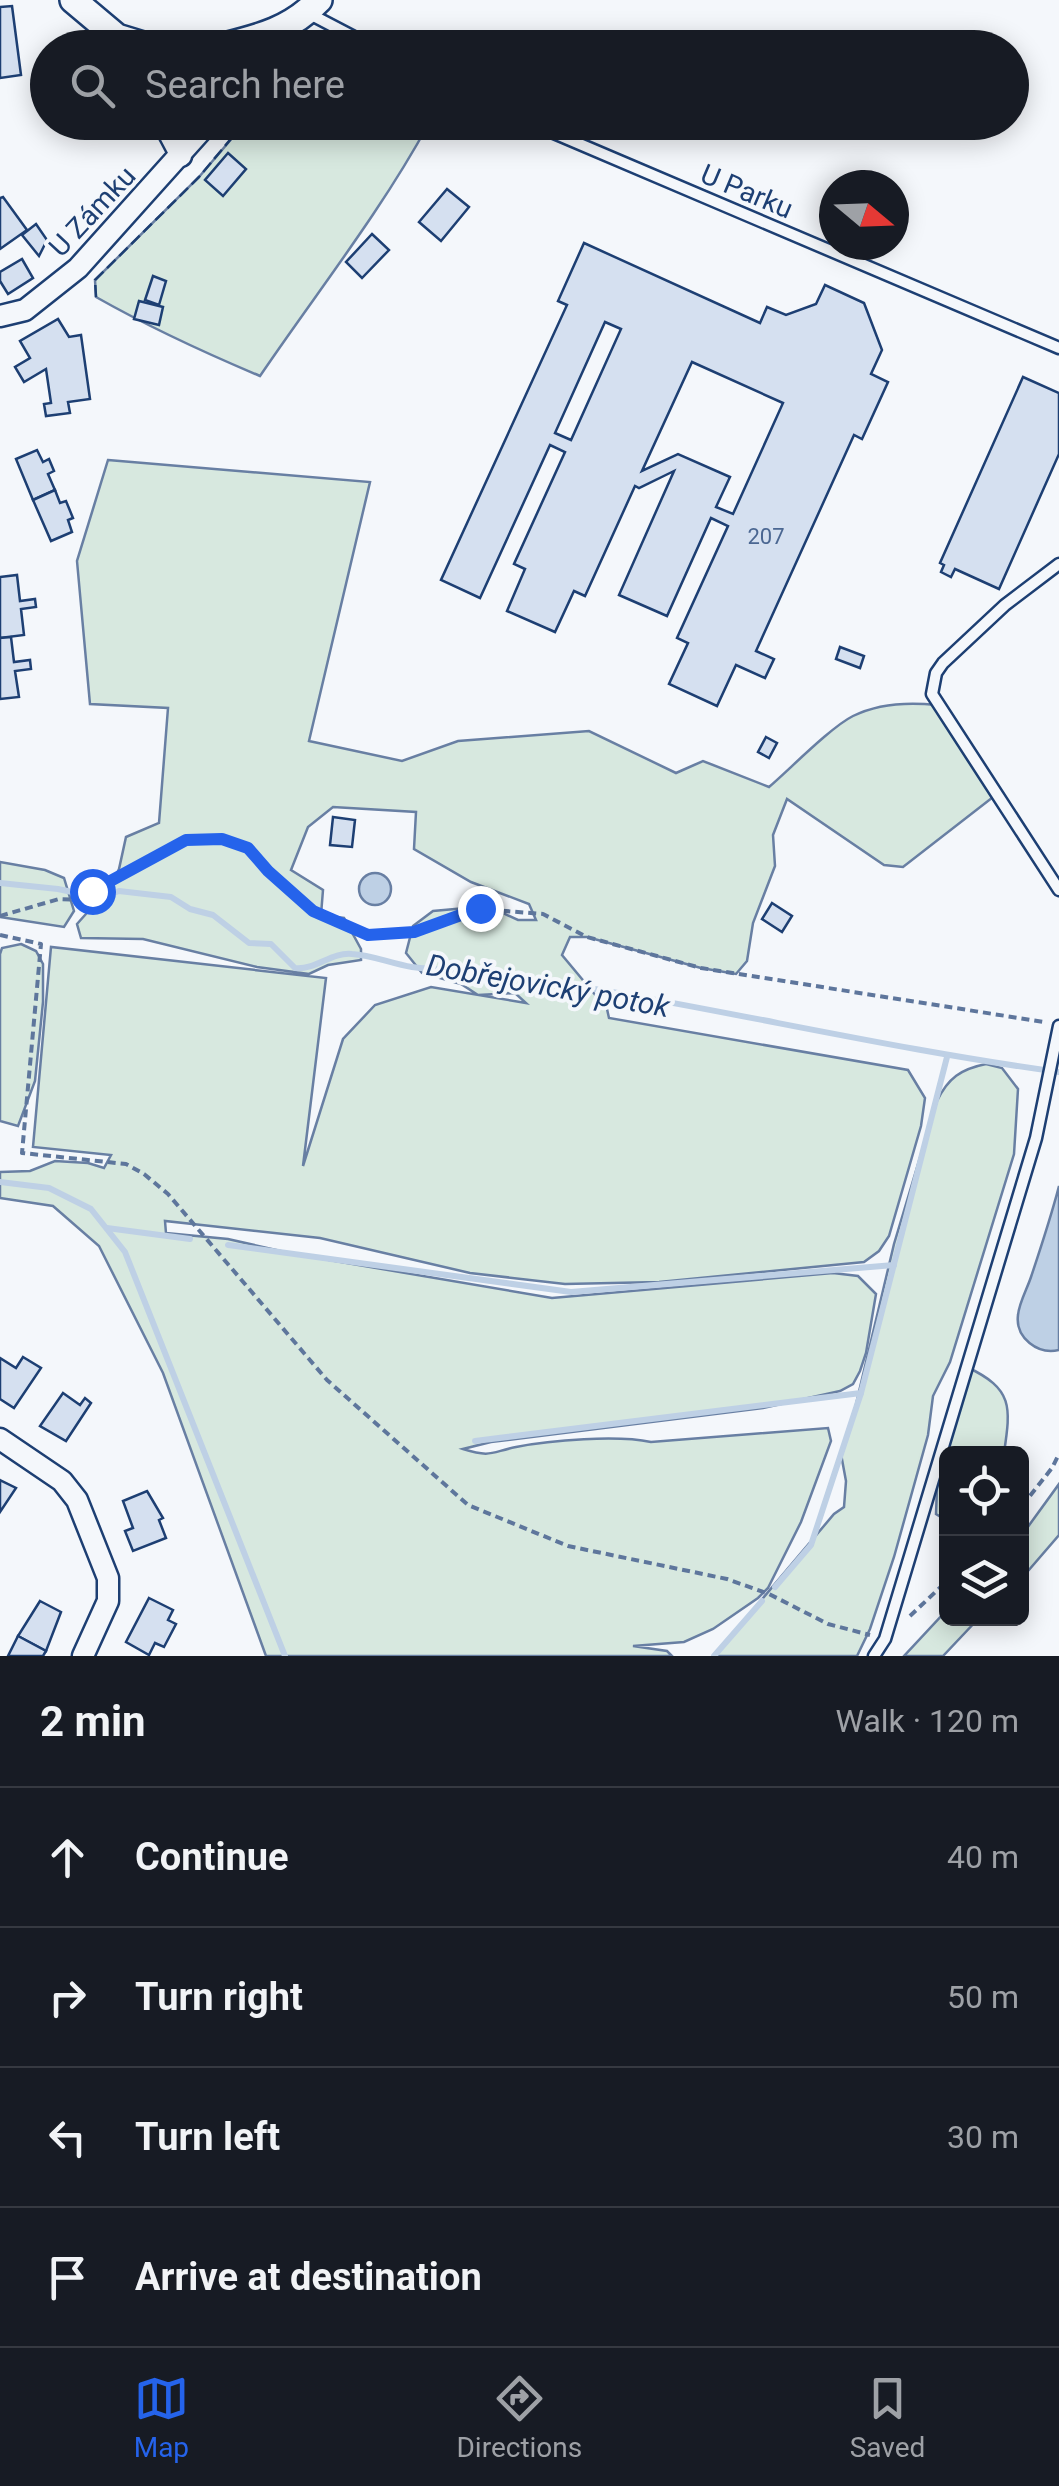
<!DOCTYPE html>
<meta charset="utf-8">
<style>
:root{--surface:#171b24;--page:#242831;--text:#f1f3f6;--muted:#9ea1a6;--line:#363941;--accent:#2563eb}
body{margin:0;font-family:Roboto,sans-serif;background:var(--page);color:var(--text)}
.controls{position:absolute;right:30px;bottom:30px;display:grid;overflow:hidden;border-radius:15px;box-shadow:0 5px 25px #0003}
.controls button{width:90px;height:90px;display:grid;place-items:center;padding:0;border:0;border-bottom:2px solid var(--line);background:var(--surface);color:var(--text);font:50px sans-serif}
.compass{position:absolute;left:819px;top:170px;width:90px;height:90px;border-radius:50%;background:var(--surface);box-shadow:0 5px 25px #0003;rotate:109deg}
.stop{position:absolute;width:30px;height:30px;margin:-22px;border:8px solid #2563eb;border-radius:50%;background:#fff}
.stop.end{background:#2563eb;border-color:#fff;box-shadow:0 2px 10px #0008}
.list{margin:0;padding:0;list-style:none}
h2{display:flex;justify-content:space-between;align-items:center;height:130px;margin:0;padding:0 40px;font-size:42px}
h2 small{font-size:32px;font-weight:400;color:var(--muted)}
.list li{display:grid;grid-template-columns:65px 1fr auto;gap:30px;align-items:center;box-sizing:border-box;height:140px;padding:0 40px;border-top:2px solid var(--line)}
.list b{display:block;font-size:38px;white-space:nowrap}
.list em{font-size:32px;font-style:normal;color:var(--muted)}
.icon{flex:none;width:55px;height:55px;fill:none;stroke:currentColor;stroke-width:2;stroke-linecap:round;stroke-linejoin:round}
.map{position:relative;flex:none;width:1059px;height:1656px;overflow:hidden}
.search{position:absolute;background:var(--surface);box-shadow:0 5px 25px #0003;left:30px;right:30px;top:30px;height:110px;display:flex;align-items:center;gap:25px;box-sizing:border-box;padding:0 35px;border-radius:55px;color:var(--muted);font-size:38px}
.sheet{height:690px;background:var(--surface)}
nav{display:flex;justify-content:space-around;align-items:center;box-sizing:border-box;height:140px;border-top:2px solid var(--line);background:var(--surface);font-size:28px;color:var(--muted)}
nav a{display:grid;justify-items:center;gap:5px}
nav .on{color:var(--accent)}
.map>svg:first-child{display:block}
.green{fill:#d7e8df;stroke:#687fa3;stroke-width:2.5}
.water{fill:#bed0e5;stroke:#687fa3;stroke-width:2.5}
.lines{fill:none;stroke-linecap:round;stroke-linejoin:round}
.stream{stroke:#bed0e5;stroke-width:6}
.building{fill:#d5e0f0;stroke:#1d3f73;stroke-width:2.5;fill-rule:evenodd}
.service-casing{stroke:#1d3f73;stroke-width:15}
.minor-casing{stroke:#1d3f73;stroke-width:25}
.tertiary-casing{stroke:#1d3f73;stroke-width:30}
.path{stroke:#5e769c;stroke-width:4;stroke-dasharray:8 5;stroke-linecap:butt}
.service{stroke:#f4f7fb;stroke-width:10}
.minor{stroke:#f4f7fb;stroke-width:20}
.tertiary{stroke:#f4f7fb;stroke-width:25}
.fence{stroke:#1d3f73;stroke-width:2.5;stroke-dasharray:12 5;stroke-linecap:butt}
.route{stroke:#2563eb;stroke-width:12}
.labels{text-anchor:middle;stroke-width:8;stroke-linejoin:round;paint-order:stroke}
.number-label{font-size:22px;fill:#4b6792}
.street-label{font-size:28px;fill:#1d3f73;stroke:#f4f7fb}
.water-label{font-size:30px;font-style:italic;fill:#1d3f73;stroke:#f4f7fb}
</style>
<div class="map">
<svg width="1059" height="1656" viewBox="0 0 1059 1656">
<rect width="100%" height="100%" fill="#f4f7fb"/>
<!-- green -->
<g class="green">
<path d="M245 123H429C380 213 317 292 260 376 203 352 149 327 96 297L95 280 199 177Z"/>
<path d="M108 460 370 482 309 741 402 761 458 741 589 731 676 773 703 761 769 787C790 769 831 727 853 716 879 703 909 702 937 705L997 794 903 867 884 865 787 799 773 835 775 866 753 923 747 961 736 974 701 968 587 937H570L562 955 607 1009 609 1018 908 1070 925 1098 921 1126 889 1236 879 1251 864 1262 659 1282 565 1284 470 1273 320 1238 165 1221 166 1233 228 1239 294 1254 552 1298 833 1273 858 1276 876 1294 866 1353 860 1371 853 1384 840 1391 763 1408 491 1442 463 1449C492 1458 491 1452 516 1447 551 1440 617 1435 651 1442L828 1428 831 1441 801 1522 768 1588 758 1598 713 1629 684 1642 633 1646 667 1651 672 1656H266L163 1373 99 1246 53 1206 0 1198V1172L30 1171 55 1161 88 1163 104 1168 111 1155 33 1147 51 947 326 978 303 1166 343 1039 375 1005 431 987 526 1003 515 993 478 995 461 984 422 973 406 953 413 926 433 911 488 906 518 920H536L529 904 471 882 414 849 416 812 333 807 308 827 291 870 323 890 321 915 344 918 361 949V960L328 965 309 974 257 967 143 939 81 938 77 924 110 887 119 869 126 837 159 823 168 708 90 704 77 561Z"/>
<polygon points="0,862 45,870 64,878 74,911 64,927 0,917"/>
<polygon points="21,944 36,951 43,964 43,1002 35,1081 18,1126 0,1121 0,954 2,948"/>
<path d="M986 1064 1002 1068 1018 1089 1014 1154 950 1362 933 1396 928 1435 894 1557 870 1629 857 1656H714L834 1514 844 1507 846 1481 841 1454 853 1417 894 1244 937 1101C948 1078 961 1069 986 1064Z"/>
<path d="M967 1367C1013 1389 1011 1406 1004 1453L946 1454V1520L936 1514 938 1461Z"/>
<polygon points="1059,1484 1059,1535 1022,1578 1022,1535"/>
<polygon points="946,1611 946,1618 978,1619 943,1656 904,1656"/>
</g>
<!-- water -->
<g class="water">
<circle cx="375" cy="889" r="16"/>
<path d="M1059 1186V1350C1038 1355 1015 1338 1018 1315 1019 1303 1027 1289 1031 1277 1041 1247 1051 1217 1059 1186Z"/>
</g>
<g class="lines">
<!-- stream -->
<g class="stream">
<path d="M0 883 58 889 100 898 119 891 171 897 190 909 213 915 249 943 271 944 295 968C316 970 331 952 352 954 372 955 392 964 412 967 445 971 478 971 511 976 695 1002 875 1047 1059 1072"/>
<polyline points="0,1182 49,1188 91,1209 125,1252 285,1656"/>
<polyline points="107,1228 190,1239"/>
<polyline points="228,1245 571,1292 894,1265"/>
<polyline points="475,1441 861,1393"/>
<polyline points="775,1587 811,1545 861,1393 947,1057"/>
<polyline points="714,1656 762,1601"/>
</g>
</g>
<!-- building -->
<g class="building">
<polygon points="12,6 21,75 0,78 0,7"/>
<polygon points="228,153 246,169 223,196 205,180"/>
<polygon points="447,189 469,207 441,241 419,222"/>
<polygon points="3,197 27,230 0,249 0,198"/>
<polygon points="36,224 47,240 39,256 22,235"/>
<polygon points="372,234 389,250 362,278 346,262"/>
<path d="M584 243 760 323 767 307 786 315 816 304 825 285 864 303 882 350 871 374 888 382 862 439 854 435 756 651 774 659 765 678 736 665 717 706 669 684 688 643 677 638 728 526 711 518 667 616 619 595 674 471 639 488 635 486 585 596 574 591 555 632 507 611 525 569 514 564 565 452 550 445 480 598 441 580 567 305 558 301ZM605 322 621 329 571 440 555 433ZM692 362 783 403 733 514 716 507 730 477 678 454 642 471Z"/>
<polygon points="22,259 33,278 8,294 0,281 0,272"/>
<polygon points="153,276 166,281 159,305 145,300"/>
<polygon points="139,301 163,307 159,325 134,319"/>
<polygon points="58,319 69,337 81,335 90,399 68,402 70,413 46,416 44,404 51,403 46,369 24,382 15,367 30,358 20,341"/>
<polygon points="1023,377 1059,393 1059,454 999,589 955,569 951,577 941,572 944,565 940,563"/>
<polygon points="37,450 43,462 49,459 54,471 48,474 55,490 33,500 16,459"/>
<polygon points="55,490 60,503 66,501 73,518 68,520 72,532 51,541 33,500"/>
<polygon points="17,575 20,601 35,599 36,607 21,609 24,635 0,638 0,577"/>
<polygon points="11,637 14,662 30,660 31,669 15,671 19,697 0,699 0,638"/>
<polygon points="840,647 864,656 860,668 836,659"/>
<polygon points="766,737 777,743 769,758 758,752"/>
<polygon points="333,817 355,820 352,847 330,845"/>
<polygon points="772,903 792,916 782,932 762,919"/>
<polygon points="23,1357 41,1368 14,1408 0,1399 0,1358 16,1368"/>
<polygon points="63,1393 80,1405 85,1398 91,1403 66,1441 40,1426"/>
<polygon points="0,1480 16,1488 0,1512"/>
<polygon points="147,1491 163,1518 159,1520 166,1538 133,1551 125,1531 133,1528 123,1501"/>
<polygon points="149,1598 173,1610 168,1620 176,1624 164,1647 155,1643 149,1655 126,1642"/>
<polygon points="40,1601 61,1612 46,1651 18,1636"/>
<polygon points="18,1636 46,1651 43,1656 8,1656"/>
</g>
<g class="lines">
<defs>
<g id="service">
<polyline points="308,13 375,48"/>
<polyline points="528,122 1059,348"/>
<polyline points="1059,564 1005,605 943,663 936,673 932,694 1059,890"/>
<polyline points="874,1656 885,1639 1036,1138 1059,1026"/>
</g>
<g id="minor">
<polyline points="163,122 181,156"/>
<polyline points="0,316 25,310 78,268 209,122"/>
<polyline points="0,1439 62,1481 77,1500 108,1578 108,1601 83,1656"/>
</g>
<g id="tertiary">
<polyline points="73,0 117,37 153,48"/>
<path d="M216 48C256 38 290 31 319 0"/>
</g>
</defs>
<!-- service casing -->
<use href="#service" class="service-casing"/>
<!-- minor casing -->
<use href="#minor" class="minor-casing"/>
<!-- tertiary casing -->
<use href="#tertiary" class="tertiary-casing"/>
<!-- path -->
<g class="path">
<polyline points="0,916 59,899 85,900 91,891 186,840 222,839 249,848 268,871 313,911 368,935 415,932 480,909 543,914 587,937 701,968 1044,1022"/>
<polyline points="0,935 41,944 22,1153 126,1164 144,1174 168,1194 327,1380 468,1505 568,1546 727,1579 769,1594 828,1624 870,1635"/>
<polyline points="1022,1506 1052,1468 1059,1454"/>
<polyline points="910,1616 946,1582"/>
</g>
<!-- service -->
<use href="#service" class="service"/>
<!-- minor -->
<use href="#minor" class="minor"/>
<!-- tertiary -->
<use href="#tertiary" class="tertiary"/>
<!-- fence -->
<g class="fence">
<polyline points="312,48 321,40 339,48"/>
<polyline points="96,297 95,280 199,177 245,122"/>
</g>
</g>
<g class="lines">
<!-- route -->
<polyline class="route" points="92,891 186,840 222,839 248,848 268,871 313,911 368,935 414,932 480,908"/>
</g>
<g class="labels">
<!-- number labels -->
<g class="number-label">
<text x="766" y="544">207</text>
</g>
<!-- street labels -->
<g class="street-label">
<text transform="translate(747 191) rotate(23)" y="10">U Parku</text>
<text transform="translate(92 211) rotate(-47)" y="10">U Zámku</text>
</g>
<!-- water labels -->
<g class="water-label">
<text transform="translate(548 986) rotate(10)" y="10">Dobřejovický potok</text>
</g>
</g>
</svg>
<div class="controls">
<button><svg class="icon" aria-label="locate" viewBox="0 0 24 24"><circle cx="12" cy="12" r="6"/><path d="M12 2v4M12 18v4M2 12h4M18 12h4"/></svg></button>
<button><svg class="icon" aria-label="layers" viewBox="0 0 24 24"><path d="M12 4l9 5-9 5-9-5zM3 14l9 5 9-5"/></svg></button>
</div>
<svg class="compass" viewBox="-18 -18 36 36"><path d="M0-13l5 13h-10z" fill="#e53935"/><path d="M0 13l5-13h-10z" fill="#9ea1a6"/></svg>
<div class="stop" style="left:92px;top:891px"></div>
<div class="stop end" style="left:480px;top:908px"></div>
<div class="search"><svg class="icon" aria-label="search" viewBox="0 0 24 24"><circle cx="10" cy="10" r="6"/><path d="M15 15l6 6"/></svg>Search here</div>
</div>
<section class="sheet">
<h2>2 min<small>Walk · 120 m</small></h2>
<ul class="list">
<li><svg class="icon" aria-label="ahead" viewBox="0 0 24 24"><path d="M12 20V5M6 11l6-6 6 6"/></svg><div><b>Continue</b></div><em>40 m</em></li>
<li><svg class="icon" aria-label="right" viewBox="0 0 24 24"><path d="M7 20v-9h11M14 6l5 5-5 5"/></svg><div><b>Turn right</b></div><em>50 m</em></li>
<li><svg class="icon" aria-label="left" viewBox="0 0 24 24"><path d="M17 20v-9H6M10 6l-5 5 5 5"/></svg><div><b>Turn left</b></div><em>30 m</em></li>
<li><svg class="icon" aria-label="arrive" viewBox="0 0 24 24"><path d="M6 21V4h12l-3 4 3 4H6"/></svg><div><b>Arrive at destination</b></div></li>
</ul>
</section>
<nav>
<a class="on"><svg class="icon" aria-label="map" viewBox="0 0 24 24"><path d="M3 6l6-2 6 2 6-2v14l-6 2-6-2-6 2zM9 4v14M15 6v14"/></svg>Map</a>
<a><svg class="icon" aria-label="directions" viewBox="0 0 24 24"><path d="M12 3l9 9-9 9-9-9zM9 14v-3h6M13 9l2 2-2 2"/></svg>Directions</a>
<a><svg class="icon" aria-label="saved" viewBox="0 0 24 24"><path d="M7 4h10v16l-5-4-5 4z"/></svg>Saved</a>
</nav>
